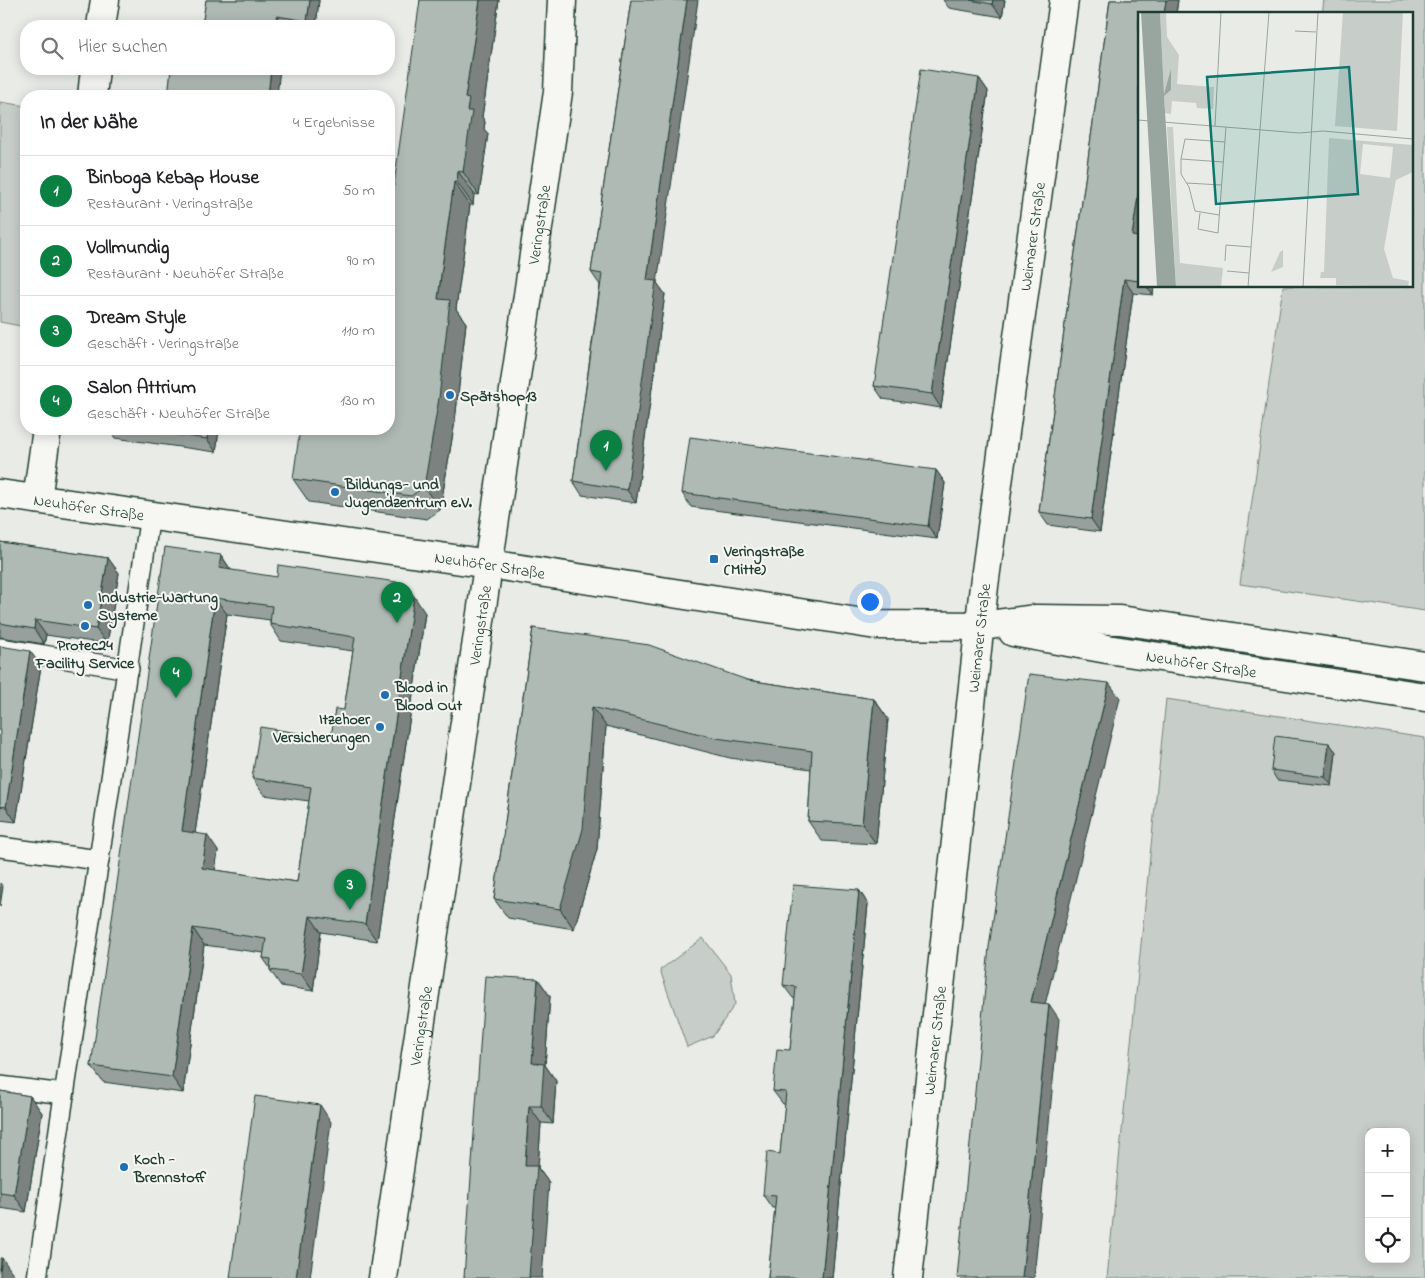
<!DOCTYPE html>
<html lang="de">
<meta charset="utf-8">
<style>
:root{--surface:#fff;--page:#f2f2f2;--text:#202124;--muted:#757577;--line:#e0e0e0;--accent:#0b8043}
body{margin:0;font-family:"Indie Flower",sans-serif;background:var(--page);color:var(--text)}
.controls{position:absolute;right:15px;bottom:15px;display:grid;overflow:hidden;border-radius:10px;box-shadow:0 2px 12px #0003}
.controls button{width:45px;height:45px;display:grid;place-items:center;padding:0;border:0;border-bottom:1px solid var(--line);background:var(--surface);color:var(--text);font:25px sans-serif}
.you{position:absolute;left:869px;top:601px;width:18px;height:18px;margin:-12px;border:4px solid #fff;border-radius:50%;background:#1a73e8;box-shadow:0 0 0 8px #1a73e833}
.badge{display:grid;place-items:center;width:32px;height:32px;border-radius:50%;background:var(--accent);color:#fff;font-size:16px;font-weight:700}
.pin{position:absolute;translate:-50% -41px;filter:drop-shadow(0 1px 2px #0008)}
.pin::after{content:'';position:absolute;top:26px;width:18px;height:15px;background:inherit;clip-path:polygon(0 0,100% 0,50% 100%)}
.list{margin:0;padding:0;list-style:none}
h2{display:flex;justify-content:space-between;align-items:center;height:65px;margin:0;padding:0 20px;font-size:21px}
h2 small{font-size:16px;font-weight:400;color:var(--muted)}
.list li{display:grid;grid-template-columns:32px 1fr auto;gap:15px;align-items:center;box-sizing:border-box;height:70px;padding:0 20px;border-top:1px solid var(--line)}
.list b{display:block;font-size:19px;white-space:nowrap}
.list p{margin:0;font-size:16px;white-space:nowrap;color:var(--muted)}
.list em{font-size:16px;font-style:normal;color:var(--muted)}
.icon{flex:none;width:28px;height:28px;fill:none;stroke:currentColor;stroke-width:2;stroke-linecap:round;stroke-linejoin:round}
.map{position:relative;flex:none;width:1425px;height:1278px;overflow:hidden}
.search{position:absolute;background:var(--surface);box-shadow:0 2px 12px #0003;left:20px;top:20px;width:375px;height:55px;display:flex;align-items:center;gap:12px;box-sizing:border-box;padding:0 18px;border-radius:20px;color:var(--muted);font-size:19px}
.panel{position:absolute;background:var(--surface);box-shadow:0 2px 12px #0003;left:20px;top:90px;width:375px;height:345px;border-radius:20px}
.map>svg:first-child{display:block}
.green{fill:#c7cec9;stroke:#73867e;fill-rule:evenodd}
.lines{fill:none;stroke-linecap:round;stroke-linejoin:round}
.lane-casing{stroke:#1f3d34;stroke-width:22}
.street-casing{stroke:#1f3d34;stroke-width:31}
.secondary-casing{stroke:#1f3d34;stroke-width:31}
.lane{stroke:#f6f6f2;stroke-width:19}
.street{stroke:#f6f6f2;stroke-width:28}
.secondary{stroke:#f6f6f2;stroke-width:28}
.wall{fill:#97a09c;stroke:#1f3d34;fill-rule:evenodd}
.shaded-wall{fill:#7b827f;stroke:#1f3d34}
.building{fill:#b0bab5;stroke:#1f3d34;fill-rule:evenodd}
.poi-dot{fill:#1f6fb2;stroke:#f6f6f2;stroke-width:2}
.labels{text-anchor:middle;stroke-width:4;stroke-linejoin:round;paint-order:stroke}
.street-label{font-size:16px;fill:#1f3d34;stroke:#f6f6f2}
.poi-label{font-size:16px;font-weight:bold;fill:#1f3d34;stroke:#f6f6f2;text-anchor:start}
.inset-road{fill:none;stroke:#98a59f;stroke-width:1}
.view{fill:#0f766e;fill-opacity:0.15;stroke:#0f766e;stroke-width:2.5}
.inset-edge{fill:none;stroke:#1f3d34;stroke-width:2.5}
</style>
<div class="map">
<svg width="1425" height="1278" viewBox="0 0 1425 1278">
<rect width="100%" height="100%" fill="#e9ebe7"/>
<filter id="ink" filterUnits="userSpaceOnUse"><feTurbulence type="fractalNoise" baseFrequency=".02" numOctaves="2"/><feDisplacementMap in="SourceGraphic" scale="10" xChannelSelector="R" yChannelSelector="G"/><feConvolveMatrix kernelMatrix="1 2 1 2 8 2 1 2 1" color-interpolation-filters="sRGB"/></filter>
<g filter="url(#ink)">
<!-- green -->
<g class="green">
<polygon points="1324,0 1425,0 1425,611 1240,584 1283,286 1411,286 1411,14 1322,14"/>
<polygon points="0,102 26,106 26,327 0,322"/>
<path d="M1166 699 1425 738V1278H1107ZM1369 1132H1406V1259H1369Z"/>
<polygon points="703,938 731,974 735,1004 713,1036 687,1047 660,970"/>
</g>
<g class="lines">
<defs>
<g id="lane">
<polyline points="0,648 129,669"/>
<polyline points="0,847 99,860"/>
<polyline points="0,1086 64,1094"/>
<polyline points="37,1278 150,515"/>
</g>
<g id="street">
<polyline points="101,26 105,0"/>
<polyline points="92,96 95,69"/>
<polyline points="37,499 47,429"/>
<path id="s1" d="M383 1278 558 92 562 0"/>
<path id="s2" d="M908 1278 984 586 1064 0"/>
</g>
<g id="secondary">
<path id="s3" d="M0 494 489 564 876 625 980 626 1036 619 1120 620 1425 666"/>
<path id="s4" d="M1013 632 1107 649 1425 697"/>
</g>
</defs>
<!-- lane casing -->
<use href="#lane" class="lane-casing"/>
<!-- street casing -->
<use href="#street" class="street-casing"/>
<!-- secondary casing -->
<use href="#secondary" class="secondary-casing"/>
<!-- lane -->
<use href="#lane" class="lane"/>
<!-- street -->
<use href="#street" class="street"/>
<!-- secondary -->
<use href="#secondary" class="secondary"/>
</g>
<!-- wall -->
<g class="wall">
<polygon points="206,0 319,0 316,26 202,26"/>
<polygon points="420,0 499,0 482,117 485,122 484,129 488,134 479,195 474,194 473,205 470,205 456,309 466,323 455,421 440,510 427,519 309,502 293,479 389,429"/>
<polygon points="631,0 657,283 665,294 636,503 582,495 573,481 600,285 591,272"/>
<polygon points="943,0 1005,0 1002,17 949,8"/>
<polygon points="1110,0 1178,0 1176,14 1139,14 1139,286 1154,286 1153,295 1133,293 1100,532 1048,525 1039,512"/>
<polygon points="979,78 988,91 941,408 883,399 874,386"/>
<polygon points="108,429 219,429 216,452 115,438"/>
<polygon points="936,470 945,483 937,539 691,507 682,493"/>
<polygon points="0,542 108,558 119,573 107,644 46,635 44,644 0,637"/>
<path d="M221 555 231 570 425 613 377 941 321 932 313 991 281 986 270 970V968L263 958 264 953 204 945 183 1093 103 1082 91 1066ZM227 614 270 620V624L281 641 353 651 344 710 331 738 252 778 264 795 309 801 297 882 215 870 218 851 195 833Z"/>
<polygon points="533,628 747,680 874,699 888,719 876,844 822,841 808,821 811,769 730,758 606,726 597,849 574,929 508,918 494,899"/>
<polygon points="0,646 41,666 16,822 0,820"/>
<polygon points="1329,743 1336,752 1332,786 1277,780 1271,770"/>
<polygon points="859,890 868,904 832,1278 768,1278 775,1208 772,1208 763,1195 780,1154 785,1104 783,1104 773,1091 790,1050 795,999 793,998 783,985"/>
<polygon points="538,979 550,996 545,1065 556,1081 553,1124 541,1123 538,1168 549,1183 464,1278"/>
<polygon points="0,1091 30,1096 42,1113 26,1212 0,1208"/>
</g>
<!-- shaded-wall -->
<g class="shaded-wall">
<polygon points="310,0 319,0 316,26 311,26 307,21"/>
<polygon points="480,0 499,0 482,117 485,122 484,129 488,134 479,195 463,172 467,111 465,98"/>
<polygon points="687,0 698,0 657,283 665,294 636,503 627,490 647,280"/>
<polygon points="993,0 1005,0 1002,17 992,4"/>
<polygon points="1166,0 1178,0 1176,14 1164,14"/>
<polygon points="277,16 284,26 276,26"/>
<polygon points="271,69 280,69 277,96 268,96"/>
<polygon points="979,78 988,91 941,408 932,394"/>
<polygon points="458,171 474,194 473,205 457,182"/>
<polygon points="454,182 470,205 456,309 466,323 455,421 440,510 424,487 438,299 442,267"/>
<polygon points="1139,189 1139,246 1132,236"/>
<polygon points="1124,279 1133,293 1100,532 1091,519"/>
<polygon points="1146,286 1154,286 1153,295"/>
<polygon points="208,429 219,429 216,452 207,439"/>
<polygon points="936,470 945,483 937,539 928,526"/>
<polygon points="221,555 232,572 219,568"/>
<polygon points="108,558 119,573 107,644 96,629"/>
<polygon points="414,596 425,613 377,941 365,924"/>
<polygon points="215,598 227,614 193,847 182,831"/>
<polygon points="35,620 46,635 44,644 34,629"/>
<polygon points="30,651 41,666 16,822 6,807"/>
<polygon points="1109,683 1120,698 1042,1017 1031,1002"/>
<polygon points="874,699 888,719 876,844 862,824"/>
<polygon points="592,707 606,726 597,849 574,929 560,909"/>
<polygon points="1329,743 1336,752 1332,786 1325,777"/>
<polygon points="207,835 218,851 213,884 202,868"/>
<polygon points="0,883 3,887 0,906"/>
<polygon points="859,890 868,904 832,1278 822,1278"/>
<polygon points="310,916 321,932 313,991 301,974"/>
<polygon points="193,928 204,945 183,1093 172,1077"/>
<polygon points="538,979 550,996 545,1065 556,1081 553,1124 541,1106 532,1063"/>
<polygon points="1049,1004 1059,1019 1034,1278 1022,1278"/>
<polygon points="30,1096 42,1113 26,1212 14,1195"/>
<polygon points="320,1105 331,1122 310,1278 296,1278"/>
<polygon points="529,1106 541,1123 538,1168 549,1183 542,1278 529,1278 525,1166"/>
<polygon points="2,1258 14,1275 13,1278 0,1278 0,1270"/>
</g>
<!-- building -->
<g class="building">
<polygon points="206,0 310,0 307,21 277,16 276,26 202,26"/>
<polygon points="420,0 480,0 465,98 469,99 467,111 472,111 463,172 458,171 457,182 454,182 442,267 438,299 450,300 439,398 424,487 411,496 293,479 300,429 389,429 389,219"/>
<polygon points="631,0 687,0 647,280 656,281 627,490 573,481 602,274 591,272"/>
<polygon points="970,0 993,0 992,4"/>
<polygon points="1110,0 1166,0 1164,14 1139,14 1139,189 1132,236 1139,237 1139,281 1124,279 1091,519 1039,512"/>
<polygon points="171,69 271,69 268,96 168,96"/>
<polygon points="921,69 979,78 932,394 874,386"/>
<polygon points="134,429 208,429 207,439"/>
<polygon points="690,437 936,470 928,526 682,493"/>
<polygon points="0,542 108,558 96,629 35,620 34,629 0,623"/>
<path d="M165 547 221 555 219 568 277 577 278 565 404 583 414 596 365 924 310 916 301 974 270 970 271 959 263 958 266 939 193 928 172 1077 91 1066ZM215 598 272 606 270 624 355 637 344 710 335 709 331 738 260 727 252 778 311 787 297 882 202 868 207 835 182 831Z"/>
<polygon points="533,628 649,645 747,680 874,699 862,824 808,821 812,751 716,738 592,707 583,829 560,909 494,899"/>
<polygon points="0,646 30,651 6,807 0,806"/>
<polygon points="1029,674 1109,683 1031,1002 1049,1004 1022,1278 957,1278 989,947"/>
<polygon points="1275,736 1329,743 1325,777 1271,770"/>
<polygon points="793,885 859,890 822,1278 768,1278 776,1196 763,1195 767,1152 780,1154 786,1092 773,1091 777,1049 790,1050 796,987 783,985"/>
<polygon points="485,976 538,979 532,1063 544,1064 541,1106 529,1106 525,1166 537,1166 529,1278 464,1278"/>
<polygon points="0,1091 30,1096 14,1195 0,1193"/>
<polygon points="255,1096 320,1105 296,1278 230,1278"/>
<polygon points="0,1258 2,1258 0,1270"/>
</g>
</g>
<!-- markers -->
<g class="poi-dot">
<circle cx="450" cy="395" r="5"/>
<circle cx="335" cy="492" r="5"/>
<rect x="709" y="554" width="10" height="10" rx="2.5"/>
<circle cx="88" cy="605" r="5"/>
<circle cx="85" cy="626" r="5"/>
<circle cx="385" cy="695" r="5"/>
<circle cx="380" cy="727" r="5"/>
<circle cx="124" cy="1167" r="5"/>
</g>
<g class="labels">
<!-- street labels -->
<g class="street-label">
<text dy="6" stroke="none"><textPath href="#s1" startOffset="1065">Veringstraße</textPath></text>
<text dy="6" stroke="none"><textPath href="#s2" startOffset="1049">Weimarer Straße</textPath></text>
<text dy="6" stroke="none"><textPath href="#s3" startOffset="90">Neuhöfer Straße</textPath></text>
<text dy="6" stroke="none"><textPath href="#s3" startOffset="495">Neuhöfer Straße</textPath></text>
<text dy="6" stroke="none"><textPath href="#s1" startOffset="660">Veringstraße</textPath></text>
<text dy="6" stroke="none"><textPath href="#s2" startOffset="644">Weimarer Straße</textPath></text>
<text dy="6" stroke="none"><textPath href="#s4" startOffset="191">Neuhöfer Straße</textPath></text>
<text dy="6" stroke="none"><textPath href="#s1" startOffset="255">Veringstraße</textPath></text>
<text dy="6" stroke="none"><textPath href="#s2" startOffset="239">Weimarer Straße</textPath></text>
</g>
<!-- poi labels -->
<g class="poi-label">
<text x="460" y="401">Spätshop13</text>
<text x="345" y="489">Bildungs- und<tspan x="345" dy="18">Jugendzentrum e.V.</tspan></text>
<text x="724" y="556">Veringstraße<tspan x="724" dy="18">(Mitte)</tspan></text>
<text x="98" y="602">Industrie-Wartung<tspan x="98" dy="18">Systeme</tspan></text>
<text x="85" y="650" text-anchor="middle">Protec24<tspan x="85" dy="18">Facility Service</tspan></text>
<text x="395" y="692">Blood in<tspan x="395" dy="18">Blood Out</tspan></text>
<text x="370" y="724" text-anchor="end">Itzehoer<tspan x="370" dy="18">Versicherungen</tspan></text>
<text x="134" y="1164">Koch -<tspan x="134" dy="18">Brennstoff</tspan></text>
</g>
</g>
<!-- overview -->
<g transform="translate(1138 12)">
<rect width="275" height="275" fill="#e9ebe7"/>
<path d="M22 0H28L29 25 41 43 39 72 76 75 75 97 59 96 58 91 34 89 33 102 27 101 26 84 33 78V60L26 82ZM205 0H265L259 119 197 114ZM29 115H35L42 251 85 256 83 275H38ZM191 126 275 133V160L258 168 246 237 255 266 271 269 270 275 198 273V266H182L183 260H186ZM225 132 255 135 252 166 222 162ZM145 238V255L133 260 142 240Z" fill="#c7cec9" fill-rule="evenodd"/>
<path d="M3 0H22L26 82 33 57V78L26 84 38 275H19Z" fill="#99a6a0"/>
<path class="inset-road" d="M157 19 178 20M0 108 161 121 185 119 275 127M77 114 83 0M43 147 47 127 87 130M49 171 83 173M62 201 60 217 80 221 88 115M81 203 57 199 51 175 43 162V147L85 150M87 249 88 233 113 235M89 259 111 261M110 275 131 0M165 275 180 0"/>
<path class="view" d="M211 55 220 182 78 192 69 65Z"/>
<rect width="275" height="275" class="inset-edge"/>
</g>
</svg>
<div class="controls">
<button>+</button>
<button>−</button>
<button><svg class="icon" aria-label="locate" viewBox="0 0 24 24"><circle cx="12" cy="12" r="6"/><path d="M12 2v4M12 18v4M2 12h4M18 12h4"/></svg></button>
</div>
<div class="you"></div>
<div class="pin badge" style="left:606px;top:471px">1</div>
<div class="pin badge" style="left:397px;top:623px">2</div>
<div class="pin badge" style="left:350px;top:910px">3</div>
<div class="pin badge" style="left:176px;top:698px">4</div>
<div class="search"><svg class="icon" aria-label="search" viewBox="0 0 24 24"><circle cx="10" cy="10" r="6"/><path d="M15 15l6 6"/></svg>Hier suchen</div>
<section class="panel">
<h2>In der Nähe<small>4 Ergebnisse</small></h2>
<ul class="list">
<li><span class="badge">1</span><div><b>Binboga Kebap House</b><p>Restaurant · Veringstraße</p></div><em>50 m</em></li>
<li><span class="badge">2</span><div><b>Vollmundig</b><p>Restaurant · Neuhöfer Straße</p></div><em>90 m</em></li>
<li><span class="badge">3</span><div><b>Dream Style</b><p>Geschäft · Veringstraße</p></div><em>110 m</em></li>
<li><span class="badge">4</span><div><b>Salon Attrium</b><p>Geschäft · Neuhöfer Straße</p></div><em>130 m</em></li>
</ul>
</section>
</div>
